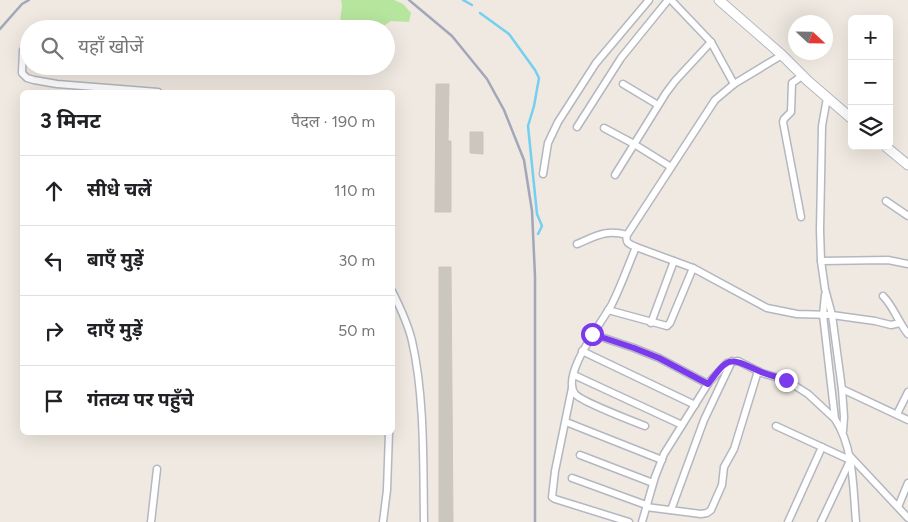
<!DOCTYPE html>
<html lang="hi">
<meta charset="utf-8">
<style>
:root{--surface:#fff;--page:#f6f6f6;--text:#202124;--muted:#757577;--line:#e0e0e0}
body{margin:0;font-family:Figtree,"Noto Sans Devanagari",sans-serif;background:var(--page);color:var(--text)}
.controls{position:absolute;right:15px;top:15px;display:grid;overflow:hidden;border-radius:8px;box-shadow:0 5px 20px #0002}
.controls button{width:45px;height:45px;display:grid;place-items:center;padding:0;border:0;border-bottom:1px solid var(--line);background:var(--surface);color:var(--text);font:25px sans-serif}
.compass{position:absolute;left:788px;top:15px;width:45px;height:45px;border-radius:50%;background:var(--surface);box-shadow:0 5px 20px #0002;rotate:112deg}
.stop{position:absolute;width:15px;height:15px;margin:-11px;border:4px solid #7c3aed;border-radius:50%;background:#fff}
.stop.end{background:#7c3aed;border-color:#fff;box-shadow:0 1px 5px #0008}
.list{margin:0;padding:0;list-style:none}
h2{display:flex;justify-content:space-between;align-items:center;height:65px;margin:0;padding:0 20px;font-size:21px}
h2 small{font-size:16px;font-weight:400;color:var(--muted)}
.list li{display:grid;grid-template-columns:32px 1fr auto;gap:15px;align-items:center;box-sizing:border-box;height:70px;padding:0 20px;border-top:1px solid var(--line)}
.list b{display:block;font-size:19px;white-space:nowrap}
.list em{font-size:16px;font-style:normal;color:var(--muted)}
.icon{flex:none;width:28px;height:28px;fill:none;stroke:currentColor;stroke-width:2;stroke-linecap:round;stroke-linejoin:round}
.map{position:relative;flex:none;width:908px;height:522px;overflow:hidden}
.search{position:absolute;background:var(--surface);box-shadow:0 5px 20px #0002;left:20px;top:20px;width:375px;height:55px;display:flex;align-items:center;gap:12px;box-sizing:border-box;padding:0 18px;border-radius:28px;color:var(--muted);font-size:19px}
.panel{position:absolute;background:var(--surface);box-shadow:0 5px 20px #0002;left:20px;top:90px;width:375px;height:345px;border-radius:8px}
.map>svg:first-child{display:block}
.green{fill:#b6e59e}
.lines{fill:none;stroke-linecap:round;stroke-linejoin:round}
.stream{stroke:#75cff0;stroke-width:2.5}
.building{fill:#cbc7bf;stroke:#cbc5ba}
.minor-casing{stroke:#b4b7c1;stroke-width:9}
.secondary-casing{stroke:#b4b7c1;stroke-width:11}
.minor{stroke:#fff;stroke-width:6}
.secondary{stroke:#fff;stroke-width:9}
.rail{stroke:#a3a6b8;stroke-width:2.5}
.route{stroke:#7c3aed;stroke-width:6}
</style>
<div class="map">
<svg width="908" height="522" viewBox="0 0 908 522">
<rect width="100%" height="100%" fill="#efe9e1"/>
<!-- green -->
<polygon class="green" points="341,0 394,0 403,4 411,13 409,22 391,21 379,29 339,29 342,6"/>
<g class="lines">
<!-- stream -->
<g class="stream">
<polyline points="463,0 472,5"/>
<polyline points="480,13 509,34 535,70 539,78 534,106 528,126 537,214 542,226 538,234"/>
</g>
</g>
<!-- building -->
<g class="building">
<polygon points="436,84 449,84 448,141 451,141 451,212 435,212"/>
<polygon points="470,132 483,132 483,154 470,153"/>
<polygon points="439,267 451,267 453,522 439,522"/>
</g>
<g class="lines">
<defs>
<g id="minor">
<polyline points="671,0 711,42 734,84"/>
<polyline points="23,50 22,73 27,78 34,80 57,84 158,92"/>
<path d="M782 55 734 84 715 100 627 235C625 243 629 244 636 247L693 268 767 308 797 314 832 315 875 321 891 325 900 323"/>
<polyline points="623,84 658,105"/>
<polyline points="827,98 822,126 820,230 821,261 825,289 832,315 842,389 844,417 843,431"/>
<polyline points="577,127 621,58 668,0"/>
<polyline points="604,128 634,144 671,167"/>
<polyline points="543,174 548,143 558,122 596,63 649,0"/>
<polyline points="615,175 666,93 675,81 711,42"/>
<polyline points="886,201 908,216"/>
<polyline points="801,217 783,122 784,119 791,112 792,83 802,76"/>
<path d="M577 244C596 236 606 229 627 235"/>
<path d="M636 247C628 266 621 286 612 304 603 321 560 375 575 394 581 401 632 421 645 426"/>
<polyline points="821,261 888,260 908,264"/>
<path d="M392 291C400 307 408 324 412 341 425 398 423 464 424 522"/>
<path d="M825 295 823 315 835 419C854 448 853 488 856 522"/>
<path d="M883 296C894 307 898 322 908 334"/>
<polyline points="608,310 667,326 670,323 693,268"/>
<polyline points="651,323 674,261"/>
<polyline points="592,334 634,348 659,358 708,384"/>
<polyline points="582,351 695,405"/>
<polyline points="574,375 682,425"/>
<polyline points="572,388 555,471 552,497 555,499 629,522"/>
<polyline points="842,389 908,420"/>
<polyline points="897,414 908,392"/>
<polyline points="566,422 662,460"/>
<polyline points="776,426 850,460"/>
<polyline points="580,455 653,483"/>
<polyline points="849,455 908,518"/>
<polyline points="572,478 646,505"/>
<polyline points="646,507 701,514 707,513 711,510 722,485 724,467 734,449 758,371"/>
<polyline points="898,507 908,483"/>
<polyline points="671,510 704,420 732,361"/>
<polyline points="151,522 157,469"/>
<polyline points="383,522 387,490 389,432"/>
<polyline points="642,522 655,477 664,454 709,382 727,363 738,361 762,373 786,380 808,394 835,419"/>
<polyline points="788,522 822,447"/>
<polyline points="821,522 849,463"/>
</g>
<g id="secondary">
<polyline points="719,0 782,55 808,81 852,119"/>
<polyline points="885,146 908,165"/>
</g>
</defs>
<!-- minor casing -->
<use href="#minor" class="minor-casing"/>
<!-- secondary casing -->
<use href="#secondary" class="secondary-casing"/>
<!-- minor -->
<use href="#minor" class="minor"/>
<!-- secondary -->
<use href="#secondary" class="secondary"/>
<!-- rail -->
<g class="rail">
<polyline points="409,0 452,36 487,79 504,110 524,160 532,211 535,276 535,522"/>
<polyline points="0,29 22,4 29,0"/>
</g>
</g>
<g class="lines">
<!-- route -->
<path class="route" d="M592 334 634 348 659 358 708 384C729 356 729 357 759 371 768 375 777 377 786 380"/>
</g>
</svg>
<div class="controls">
<button>+</button>
<button>−</button>
<button><svg class="icon" aria-label="layers" viewBox="0 0 24 24"><path d="M12 4l9 5-9 5-9-5zM3 14l9 5 9-5"/></svg></button>
</div>
<svg class="compass" viewBox="-18 -18 36 36"><path d="M0-13l5 13h-10z" fill="#e53935"/><path d="M0 13l5-13h-10z" fill="#757577"/></svg>
<div class="stop" style="left:592px;top:334px"></div>
<div class="stop end" style="left:786px;top:380px"></div>
<div class="search"><svg class="icon" aria-label="search" viewBox="0 0 24 24"><circle cx="10" cy="10" r="6"/><path d="M15 15l6 6"/></svg>यहाँ खोजें</div>
<section class="panel">
<h2>3 मिनट<small>पैदल · 190 m</small></h2>
<ul class="list">
<li><svg class="icon" aria-label="ahead" viewBox="0 0 24 24"><path d="M12 20V5M6 11l6-6 6 6"/></svg><div><b>सीधे चलें</b></div><em>110 m</em></li>
<li><svg class="icon" aria-label="left" viewBox="0 0 24 24"><path d="M17 20v-9H6M10 6l-5 5 5 5"/></svg><div><b>बाएँ मुड़ें</b></div><em>30 m</em></li>
<li><svg class="icon" aria-label="right" viewBox="0 0 24 24"><path d="M7 20v-9h11M14 6l5 5-5 5"/></svg><div><b>दाएँ मुड़ें</b></div><em>50 m</em></li>
<li><svg class="icon" aria-label="arrive" viewBox="0 0 24 24"><path d="M6 21V4h12l-3 4 3 4H6"/></svg><div><b>गंतव्य पर पहुँचे</b></div></li>
</ul>
</section>
</div>
